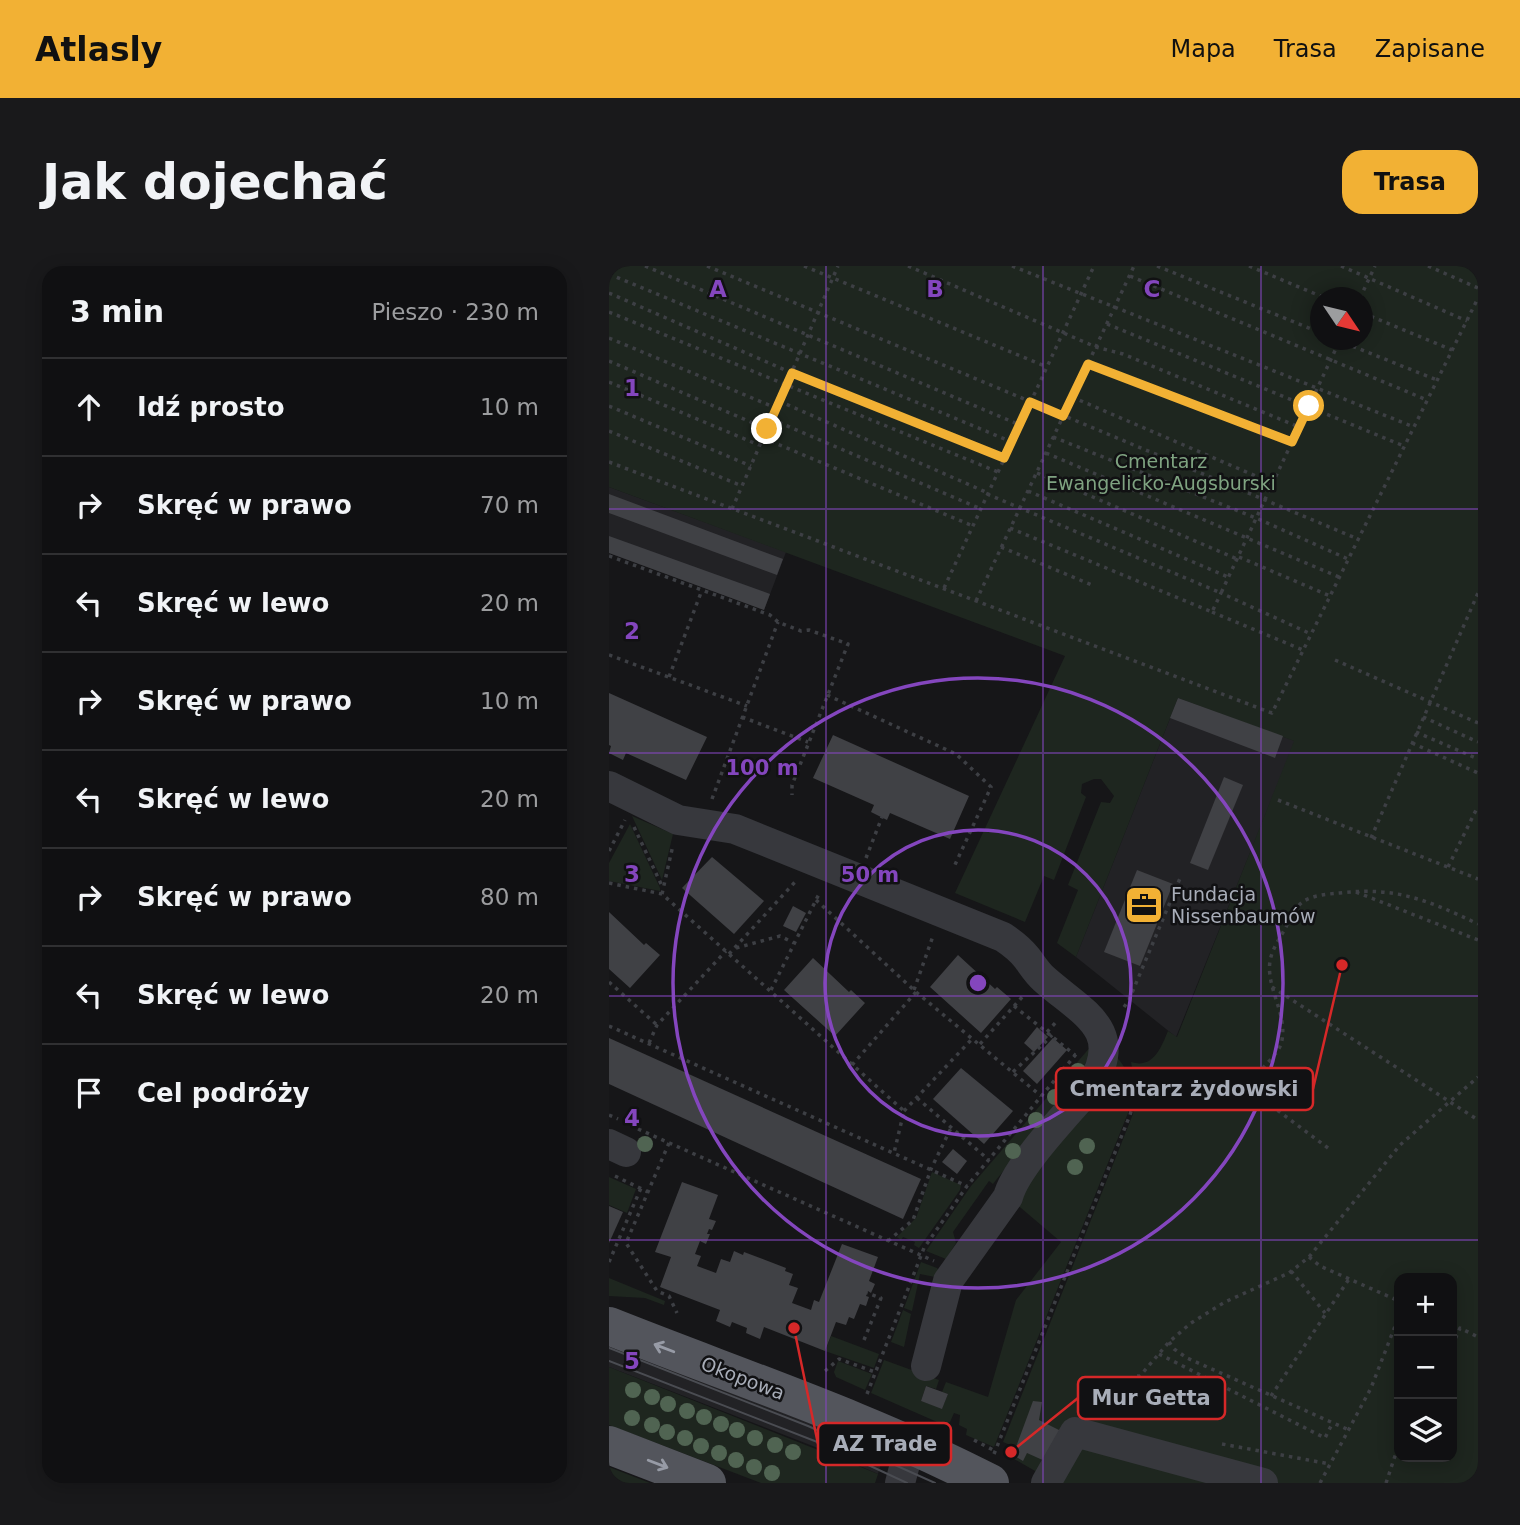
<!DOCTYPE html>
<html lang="pl">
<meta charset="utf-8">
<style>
:root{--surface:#101012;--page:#19191b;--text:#f1f3f6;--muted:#9c9d9f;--line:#303032;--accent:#f2b134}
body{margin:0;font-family:"DejaVu Sans",sans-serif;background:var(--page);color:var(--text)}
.controls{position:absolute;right:21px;bottom:21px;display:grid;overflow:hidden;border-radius:14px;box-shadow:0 4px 18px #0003}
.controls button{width:63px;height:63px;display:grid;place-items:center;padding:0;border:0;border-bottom:2px solid var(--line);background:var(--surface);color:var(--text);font:35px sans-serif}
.compass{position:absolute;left:701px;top:21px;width:63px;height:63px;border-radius:50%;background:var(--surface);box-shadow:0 4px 18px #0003;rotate:125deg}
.stop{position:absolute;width:21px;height:21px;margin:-16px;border:5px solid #f2b134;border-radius:50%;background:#fff}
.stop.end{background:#f2b134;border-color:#fff;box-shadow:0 2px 7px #0008}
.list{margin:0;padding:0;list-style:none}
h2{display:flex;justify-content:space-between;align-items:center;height:91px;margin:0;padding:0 28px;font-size:30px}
h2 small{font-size:23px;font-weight:400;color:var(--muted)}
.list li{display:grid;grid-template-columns:46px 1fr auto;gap:21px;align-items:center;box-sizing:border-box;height:98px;padding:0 28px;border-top:2px solid var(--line)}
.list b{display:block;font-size:26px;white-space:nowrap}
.list em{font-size:23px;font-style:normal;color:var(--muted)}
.icon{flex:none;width:38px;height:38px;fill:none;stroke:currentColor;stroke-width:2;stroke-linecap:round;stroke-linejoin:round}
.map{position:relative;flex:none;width:869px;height:1217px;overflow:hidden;border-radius:21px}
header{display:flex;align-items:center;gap:42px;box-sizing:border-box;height:98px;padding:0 35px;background:var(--accent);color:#111}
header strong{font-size:33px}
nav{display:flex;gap:38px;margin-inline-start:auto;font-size:24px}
.intro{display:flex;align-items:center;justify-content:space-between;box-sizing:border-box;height:168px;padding:0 42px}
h1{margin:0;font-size:49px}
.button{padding:18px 32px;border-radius:21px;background:var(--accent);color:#111;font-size:24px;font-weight:700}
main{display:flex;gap:42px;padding:0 42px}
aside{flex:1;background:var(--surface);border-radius:21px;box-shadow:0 4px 18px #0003}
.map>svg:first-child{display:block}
.built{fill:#222225}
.green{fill:#1e261f;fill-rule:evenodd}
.building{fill:#404145}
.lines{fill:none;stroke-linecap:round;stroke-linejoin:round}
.path{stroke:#3d3f44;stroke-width:3.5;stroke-dasharray:3.5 5;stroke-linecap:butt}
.minor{stroke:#37383d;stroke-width:30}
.major{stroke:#53555c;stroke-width:38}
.tram{stroke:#4a4c52;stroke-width:2}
.tree{fill:#506452}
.oneway{stroke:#979ba6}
.route{stroke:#f2b134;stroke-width:9}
.grid{fill:none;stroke:#8446be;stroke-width:2;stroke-opacity:0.55}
.ring{fill:none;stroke:#8446be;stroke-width:3.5}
.labels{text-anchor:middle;stroke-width:5;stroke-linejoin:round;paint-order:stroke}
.park-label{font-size:19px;fill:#7fa381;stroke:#111113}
.poi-label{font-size:19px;fill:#a8adb8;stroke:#111113;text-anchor:start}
.street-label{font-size:19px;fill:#a8adb8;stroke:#111113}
.grid-label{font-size:23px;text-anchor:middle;font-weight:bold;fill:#8446be;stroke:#111113;stroke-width:5;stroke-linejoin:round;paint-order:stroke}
.centre{fill:#8446be;stroke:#111113;stroke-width:3.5}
.ring-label{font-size:21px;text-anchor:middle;font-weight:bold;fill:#8446be;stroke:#111113;stroke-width:5;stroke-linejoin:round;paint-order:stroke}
.leader{fill:none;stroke:#d62828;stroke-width:2.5}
.callout-dot{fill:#d62828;stroke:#111113;stroke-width:2.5}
.callout{fill:#111113;stroke:#d62828;stroke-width:2.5}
.callout-label{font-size:21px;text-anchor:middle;font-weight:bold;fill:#a8adb8}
</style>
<header>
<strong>Atlasly</strong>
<nav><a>Mapa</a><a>Trasa</a><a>Zapisane</a></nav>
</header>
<div class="intro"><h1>Jak dojechać</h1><a class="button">Trasa</a></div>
<main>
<aside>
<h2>3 min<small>Pieszo · 230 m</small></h2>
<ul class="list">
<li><svg class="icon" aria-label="ahead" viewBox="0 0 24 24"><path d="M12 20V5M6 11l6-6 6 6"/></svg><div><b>Idź prosto</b></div><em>10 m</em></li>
<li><svg class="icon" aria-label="right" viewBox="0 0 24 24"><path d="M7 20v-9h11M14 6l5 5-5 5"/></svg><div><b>Skręć w prawo</b></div><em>70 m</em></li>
<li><svg class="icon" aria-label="left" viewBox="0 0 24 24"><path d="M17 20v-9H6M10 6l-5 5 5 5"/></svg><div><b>Skręć w lewo</b></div><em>20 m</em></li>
<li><svg class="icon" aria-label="right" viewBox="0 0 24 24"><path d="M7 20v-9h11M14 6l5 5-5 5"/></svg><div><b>Skręć w prawo</b></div><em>10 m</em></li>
<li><svg class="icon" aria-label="left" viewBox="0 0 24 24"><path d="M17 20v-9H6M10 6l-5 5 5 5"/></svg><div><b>Skręć w lewo</b></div><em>20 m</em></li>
<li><svg class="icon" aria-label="right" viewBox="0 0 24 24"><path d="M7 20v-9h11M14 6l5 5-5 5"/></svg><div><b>Skręć w prawo</b></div><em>80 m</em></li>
<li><svg class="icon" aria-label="left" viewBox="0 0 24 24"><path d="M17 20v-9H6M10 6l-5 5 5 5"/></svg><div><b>Skręć w lewo</b></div><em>20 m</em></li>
<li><svg class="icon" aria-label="arrive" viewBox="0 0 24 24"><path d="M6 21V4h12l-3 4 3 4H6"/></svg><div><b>Cel podróży</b></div></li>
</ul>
</aside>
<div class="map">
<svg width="869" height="1217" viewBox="0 0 869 1217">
<rect width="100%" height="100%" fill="#161618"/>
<!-- built -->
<g class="built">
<polygon points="0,221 177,286 155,344 0,287"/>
<polygon points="569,432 686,475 567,771 467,691"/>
<polygon points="0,1077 275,1187 269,1208 214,1184 0,1101"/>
</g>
<!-- green -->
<g class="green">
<path d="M0 0H869V1217H447L400 1190 404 1180 394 1176 524 848C528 829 526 815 522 796 544 803 552 782 559 765L568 771 685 475 569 432 467 691 448 677 469 624 459 619 492 536 501 537 505 530 492 513H485L473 518 472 527 477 531 445 614 435 610 416 656 346 627 456 390 0 221ZM712 32H754V74H712ZM790 1012H843V1191H790Z"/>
<polygon points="23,550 64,568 53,614"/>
<polygon points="21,558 51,622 51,625 0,615 0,597"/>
<path d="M483 779C479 812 407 888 384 918L380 915 344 966 347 977 337 993 317 985 362 920Z"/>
<path d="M507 791C522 804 523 827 519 847L385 1181 357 1169 358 1163 350 1159 351 1149 345 1147 341 1156 335 1159 262 1127 275 1094 330 1114 327 1123 317 1120 312 1135 333 1142 339 1128 333 1126 337 1116 379 1131 407 1034 452 976 405 936Z"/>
<polygon points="323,906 352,919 351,924 310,982 305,979 306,976 294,971 292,974 288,971 307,952"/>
<polygon points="0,911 27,923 18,947 0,939"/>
<polygon points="312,996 328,1002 330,1005 326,1011 311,1008 303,1045 295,1042"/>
<polygon points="0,1012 56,1035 55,1039 36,1032 0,1030"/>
<polygon points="294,1044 302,1048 295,1081 282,1076"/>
<polygon points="222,1070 270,1088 265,1102 216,1085"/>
<polygon points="229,1095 263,1108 256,1124 227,1111 225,1106"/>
<polygon points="0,1101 242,1197 269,1208 266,1217 152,1217 0,1159"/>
<polygon points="0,1201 41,1217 0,1217"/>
</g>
<!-- building -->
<g class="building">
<polygon points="0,228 174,293 168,309 0,247"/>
<polygon points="0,270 161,328 155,344 0,287"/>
<polygon points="0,427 98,471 77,514 17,487 14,494 0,487 2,480 0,479"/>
<polygon points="569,432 674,470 666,492 561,452"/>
<polygon points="224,469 360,530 341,573 281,547 278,554 262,546 265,539 204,512"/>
<polygon points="615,511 634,519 599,604 581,597"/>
<polygon points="103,591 155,635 125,668 73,622"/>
<polygon points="528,604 564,618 531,700 495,686"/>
<polygon points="184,640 197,647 187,666 174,660"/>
<polygon points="0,646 35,679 37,677 51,689 21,722 0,703"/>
<polygon points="349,689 386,723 388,721 402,733 372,767 321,721"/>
<polygon points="204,692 240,726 242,724 256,737 226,770 175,724"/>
<polygon points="428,761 439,771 425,786 415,777"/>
<polygon points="0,772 312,913 294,953 0,818"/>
<polygon points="444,772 458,784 428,818 414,805"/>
<polygon points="352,802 404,845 375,878 324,833"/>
<polygon points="344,883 358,895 348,908 333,896"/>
<polygon points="73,916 109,929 100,953 107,955 103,964 100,963 98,968 101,968 97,978 91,975 86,988 92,990 88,1000 107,1007 112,993 121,996 125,985 134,989 135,986 177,1002 176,1005 184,1008 180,1019 189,1022 183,1037 202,1044 205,1034 210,1036 233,978 269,991 260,1015 266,1018 262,1027 259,1025 257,1030 260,1031 257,1040 251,1038 245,1053 240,1051 237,1059 227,1056 216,1085 155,1061 151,1073 137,1067 138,1062 123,1056 121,1061 107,1055 111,1044 51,1021 62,991 46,986"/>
<polygon points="0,940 14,946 0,977"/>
<polygon points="317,1120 339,1128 333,1143 312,1135"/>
<polygon points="424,1135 433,1136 430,1154 452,1165 438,1196 418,1187 414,1195 404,1189"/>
</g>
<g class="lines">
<!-- path -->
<g class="path">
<polyline points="36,0 411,159"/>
<polyline points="98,0 749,273"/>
<polyline points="195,0 438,101"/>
<polyline points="299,0 487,81 514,88 690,161"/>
<polyline points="403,0 805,161"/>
<polyline points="548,0 712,67"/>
<polyline points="640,0 716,32"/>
<polyline points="732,0 858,55"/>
<polyline points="819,0 869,22"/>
<polyline points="0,8 403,176"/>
<polyline points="521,10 818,134"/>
<polyline points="0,27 183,107 395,192"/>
<polyline points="751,32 766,0"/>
<polyline points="0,46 389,206"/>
<polyline points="754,47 843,84"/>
<polyline points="498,58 795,180"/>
<polyline points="0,72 167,142"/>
<polyline points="728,74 828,114"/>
<polyline points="0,95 158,163"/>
<polyline points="479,98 683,176"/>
<polyline points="0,116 150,179"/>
<polyline points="463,131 663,217"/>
<polyline points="170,135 379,227"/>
<polyline points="0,140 142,200"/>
<polyline points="162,153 372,243"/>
<polyline points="0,165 133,220"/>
<polyline points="444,171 647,252 739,293"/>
<polyline points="154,172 364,260"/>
<polyline points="437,187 730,311"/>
<polyline points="0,196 663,447 869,32"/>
<polyline points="428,207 628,293"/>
<polyline points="419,225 619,311"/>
<polyline points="378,228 612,327 731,74"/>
<polyline points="123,243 229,0"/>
<polyline points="401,262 603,346 612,327 702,368"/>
<polyline points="392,281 483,319"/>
<polyline points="0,290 161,349 169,356 192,365 200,364 239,378 183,519 183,529"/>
<polyline points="630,291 721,330"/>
<polyline points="335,322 485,0"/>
<polyline points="367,335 525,0"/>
<polyline points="603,346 694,384"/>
<polyline points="0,389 138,440"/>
<polyline points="726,394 869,457"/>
<polyline points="60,411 93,324"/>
<polyline points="218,429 347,488 382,521 344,603"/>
<polyline points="133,451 199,476"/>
<polyline points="814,451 869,476"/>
<polyline points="807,466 869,493"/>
<polyline points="803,477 869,507"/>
<polyline points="103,533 169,356"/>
<polyline points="669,534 869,613"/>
<polyline points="25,561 54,622"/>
<polyline points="762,572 869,327"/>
<polyline points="0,585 16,554"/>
<polyline points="257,592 273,551"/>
<polyline points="839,601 869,540"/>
<polyline points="0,617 53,628 295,845 285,887"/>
<polyline points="747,626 869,674"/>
<polyline points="53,628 64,579"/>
<polyline points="207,634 307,726 432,830"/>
<polyline points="127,682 171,670 185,677"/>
<polyline points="120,688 186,616"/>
<polyline points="0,716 48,759"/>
<polyline points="663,721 869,854"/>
<polyline points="162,724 211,626"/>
<polyline points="305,724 324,670"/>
<polyline points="405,740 466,789"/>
<polyline points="515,741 520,734 572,610"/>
<polyline points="0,760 358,920"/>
<polyline points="438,766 448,755"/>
<polyline points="40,777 48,759 117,685"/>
<polyline points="371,778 415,729"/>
<polyline points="243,799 307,726"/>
<path d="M404 806C417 793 430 783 443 769"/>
<polyline points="308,832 380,894"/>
<polyline points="295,845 363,773"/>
<polyline points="0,849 9,853"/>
<polyline points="29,863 325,995"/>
<polyline points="60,877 17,977 48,1025 60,1030 68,1047"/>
<path d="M719 882 652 832 644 823C643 804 670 793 673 774 678 747 657 722 661 695 663 683 671 672 677 661 681 652 686 641 695 635 705 629 719 628 731 627 786 620 821 635 869 658"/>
<polyline points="6,910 39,926"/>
<polyline points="279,975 304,954 322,903 342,862"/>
<polyline points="700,991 711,1000 790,1035"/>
<polyline points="0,996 32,922"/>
<polyline points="682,1005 716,1047"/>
<polyline points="255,1074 272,1032 258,1027"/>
<polyline points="560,1076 565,1083 578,1092 740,1164"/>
<polyline points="843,1080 851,1062 869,1071"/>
<polyline points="550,1088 716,1172 724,1156"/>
<polyline points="216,1105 230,1093 266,1106"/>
<polyline points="258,1128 315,982 358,920 468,787"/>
<polyline points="662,1130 740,1013"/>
<path d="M500 1150C507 1136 513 1109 531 1110L560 1076 582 1057 616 1036 680 1007 700 991 791 879 869 811"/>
<polyline points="365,1174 386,1185"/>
<polyline points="613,1178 721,1198"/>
<path d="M385 1188 521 849C526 832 524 817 518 800"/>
<polyline points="711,1217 762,1122 790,1050"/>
<polyline points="777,1217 790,1178"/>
</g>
<!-- minor -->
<g class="minor">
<path d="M0 520 69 554 126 563 394 671C403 677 411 683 418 692 424 700 428 707 435 713 473 747 517 763 482 820 460 846 407 900 399 931L339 1015 317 1100"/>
<polyline points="0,878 17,886"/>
<polyline points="291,1217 301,1179"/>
<polyline points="437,1217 466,1166 654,1217"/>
</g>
<!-- major -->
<g class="major">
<path d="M0 1060C128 1111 259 1154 381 1217"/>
<polyline points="0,1179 98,1217"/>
</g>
<!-- tram -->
<g class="tram">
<polyline points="0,1082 199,1160 326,1217"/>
<polyline points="0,1095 216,1179 298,1217"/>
</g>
</g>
<!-- trees -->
<g class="tree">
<circle cx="469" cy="805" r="8"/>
<circle cx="446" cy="831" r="8"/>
<circle cx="427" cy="854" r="8"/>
<circle cx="36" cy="878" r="8"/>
<circle cx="478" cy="880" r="8"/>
<circle cx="404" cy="885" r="8"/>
<circle cx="466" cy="901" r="8"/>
<circle cx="24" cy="1124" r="8"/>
<circle cx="43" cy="1131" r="8"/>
<circle cx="59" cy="1138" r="8"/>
<circle cx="78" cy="1145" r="8"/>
<circle cx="95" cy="1151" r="8"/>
<circle cx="23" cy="1152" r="8"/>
<circle cx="112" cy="1158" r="8"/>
<circle cx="43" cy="1159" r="8"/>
<circle cx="128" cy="1164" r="8"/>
<circle cx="58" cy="1166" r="8"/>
<circle cx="76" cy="1172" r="8"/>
<circle cx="146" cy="1172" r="8"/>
<circle cx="166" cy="1179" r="8"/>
<circle cx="92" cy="1180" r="8"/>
<circle cx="184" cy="1186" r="8"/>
<circle cx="110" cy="1187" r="8"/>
<circle cx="127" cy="1194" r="8"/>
<circle cx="145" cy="1201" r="8"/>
<circle cx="163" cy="1207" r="8"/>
</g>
<!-- one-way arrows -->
<defs><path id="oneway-shaft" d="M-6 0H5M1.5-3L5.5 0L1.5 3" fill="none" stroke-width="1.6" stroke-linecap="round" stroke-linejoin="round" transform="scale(1.75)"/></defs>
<g class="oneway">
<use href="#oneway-shaft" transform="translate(55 1082) rotate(-159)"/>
<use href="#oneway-shaft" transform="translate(49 1198) rotate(21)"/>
</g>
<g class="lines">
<!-- route -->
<polyline class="route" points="158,163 183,107 395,192 421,136 454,150 479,98 683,176 700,140"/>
</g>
<!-- grid -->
<path class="grid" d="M217 0V1217M434 0V1217M652 0V1217M0 243H869M0 487H869M0 730H869M0 974H869"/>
<!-- distance rings -->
<g class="ring">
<circle cx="369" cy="717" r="153"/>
<circle cx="369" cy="717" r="305"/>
</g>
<!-- icons -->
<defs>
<symbol id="office-square" viewBox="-11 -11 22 22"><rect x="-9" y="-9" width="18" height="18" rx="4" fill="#f2b134" stroke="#111113"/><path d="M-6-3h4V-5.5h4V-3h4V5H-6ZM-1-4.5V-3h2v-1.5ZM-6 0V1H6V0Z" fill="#111"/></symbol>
</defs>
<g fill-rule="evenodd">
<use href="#office-square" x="513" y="617" width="44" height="44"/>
</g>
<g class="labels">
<!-- park labels -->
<g class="park-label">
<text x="552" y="202">Cmentarz<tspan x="552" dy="22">Ewangelicko-Augsburski</tspan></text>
</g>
<!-- poi labels -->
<g class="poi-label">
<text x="562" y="635">Fundacja<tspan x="562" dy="22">Nissenbaumów</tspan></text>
</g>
<!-- street labels -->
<g class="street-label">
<text transform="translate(134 1112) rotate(21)" y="7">Okopowa</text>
</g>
</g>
<g class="grid-label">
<text x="109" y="31">A</text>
<text x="326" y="31">B</text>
<text x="543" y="31">C</text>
<text x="23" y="130">1</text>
<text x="23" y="373">2</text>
<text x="23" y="616">3</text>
<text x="23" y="860">4</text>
<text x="23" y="1103">5</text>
</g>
<circle cx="369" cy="717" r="10" class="centre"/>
<g class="ring-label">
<text x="153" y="509">100 m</text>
<text x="261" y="616">50 m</text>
</g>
<!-- callouts -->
<path class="leader" d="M733 699L704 823M402 1186L469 1132M185 1062L209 1178"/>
<g class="callout-dot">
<circle cx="733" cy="699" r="7"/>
<circle cx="402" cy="1186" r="7"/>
<circle cx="185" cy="1062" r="7"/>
</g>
<g class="callout">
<rect x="447" y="802" width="257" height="42" rx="7"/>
<rect x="469" y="1111" width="147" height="42" rx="7"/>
<rect x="209" y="1157" width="133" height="42" rx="7"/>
</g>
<g class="callout-label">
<text x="575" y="830">Cmentarz żydowski</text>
<text x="542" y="1139">Mur Getta</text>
<text x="276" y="1185">AZ Trade</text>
</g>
</svg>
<div class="controls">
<button>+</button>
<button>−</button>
<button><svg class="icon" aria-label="layers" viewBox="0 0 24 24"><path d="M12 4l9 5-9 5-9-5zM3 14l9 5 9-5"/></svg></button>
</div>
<svg class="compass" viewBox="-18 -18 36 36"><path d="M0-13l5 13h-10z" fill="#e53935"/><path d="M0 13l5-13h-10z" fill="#9c9d9f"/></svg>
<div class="stop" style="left:700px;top:140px"></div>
<div class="stop end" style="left:158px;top:163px"></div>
</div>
</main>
